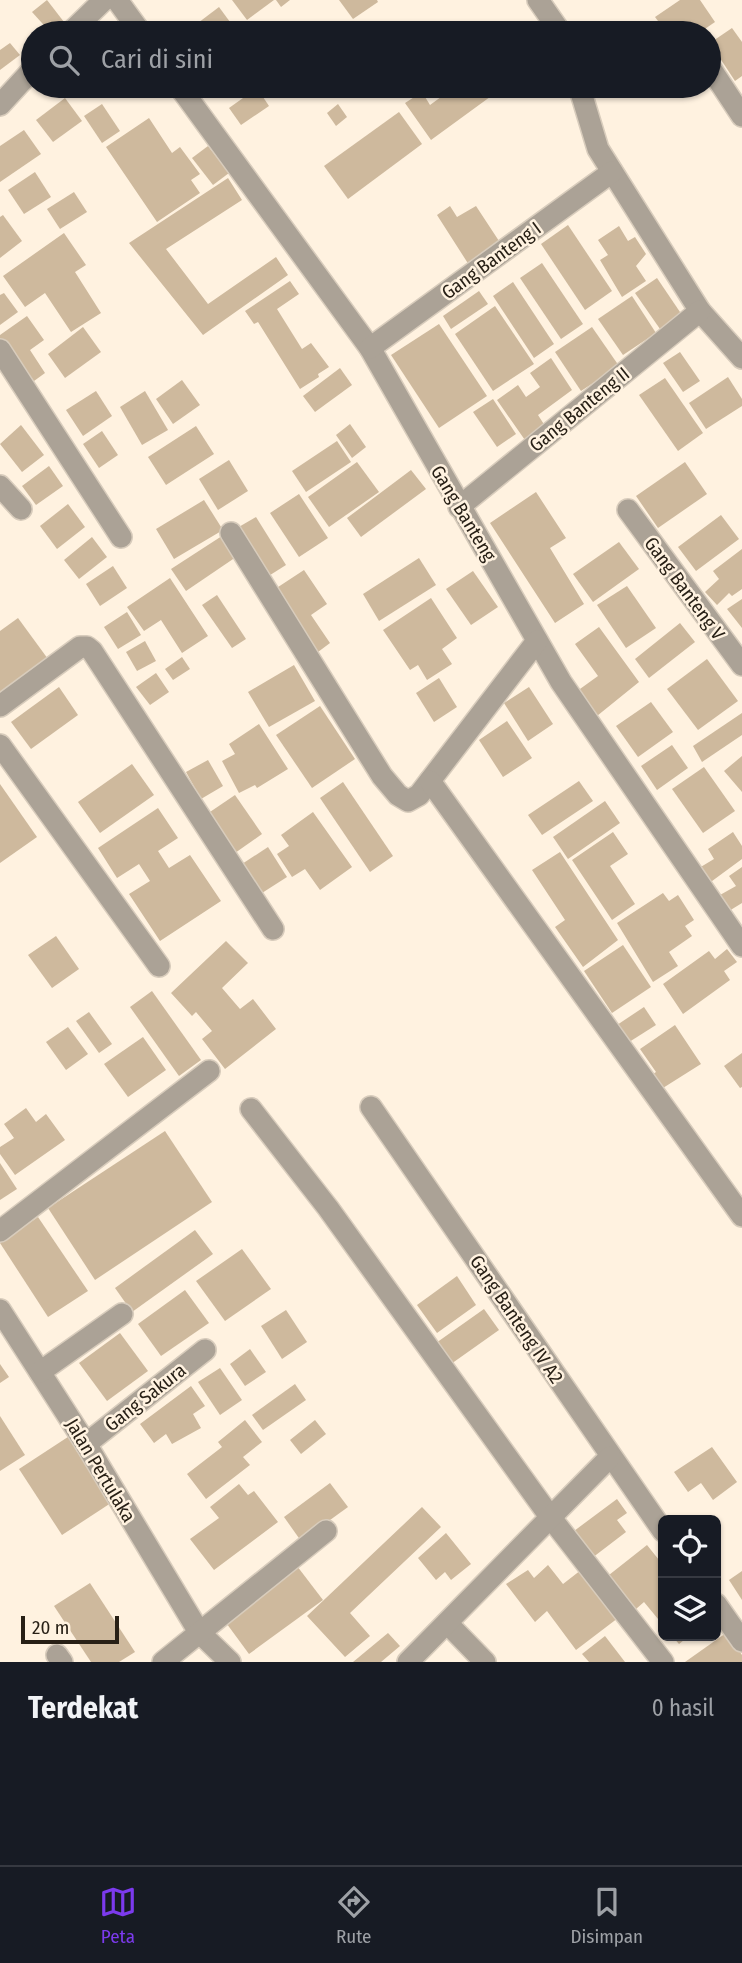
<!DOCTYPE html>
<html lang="id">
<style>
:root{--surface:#171b24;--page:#242831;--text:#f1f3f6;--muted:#9ea1a6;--line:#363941;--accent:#7c3aed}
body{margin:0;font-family:"Fira Sans Condensed",sans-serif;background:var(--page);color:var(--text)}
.controls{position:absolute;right:21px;bottom:21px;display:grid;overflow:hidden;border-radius:10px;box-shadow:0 2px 5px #0004}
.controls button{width:63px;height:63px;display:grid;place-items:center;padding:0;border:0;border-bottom:2px solid var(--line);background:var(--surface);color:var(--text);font:35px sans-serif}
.scale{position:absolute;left:21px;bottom:18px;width:98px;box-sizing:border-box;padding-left:7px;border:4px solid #282016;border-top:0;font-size:19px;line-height:24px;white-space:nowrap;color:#282016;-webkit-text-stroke:5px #fff2e0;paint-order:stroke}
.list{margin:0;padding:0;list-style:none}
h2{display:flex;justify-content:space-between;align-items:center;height:91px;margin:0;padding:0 28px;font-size:30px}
h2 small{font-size:23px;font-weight:400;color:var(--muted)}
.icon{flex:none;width:38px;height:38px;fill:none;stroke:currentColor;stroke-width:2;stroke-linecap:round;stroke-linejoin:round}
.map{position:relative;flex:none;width:742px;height:1662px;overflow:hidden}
.search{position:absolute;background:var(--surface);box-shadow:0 2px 5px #0004;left:21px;right:21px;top:21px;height:77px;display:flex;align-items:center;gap:18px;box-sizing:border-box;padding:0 24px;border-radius:38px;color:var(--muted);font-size:26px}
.sheet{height:203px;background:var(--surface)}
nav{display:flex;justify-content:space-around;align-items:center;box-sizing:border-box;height:98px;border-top:2px solid var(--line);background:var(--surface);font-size:19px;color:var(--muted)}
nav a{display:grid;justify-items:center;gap:4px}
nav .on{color:var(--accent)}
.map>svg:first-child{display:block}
.building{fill:#ceb99d}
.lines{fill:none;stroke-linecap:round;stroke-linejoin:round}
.minor-casing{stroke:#d8ccbc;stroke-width:24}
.minor{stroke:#aba296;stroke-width:21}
.labels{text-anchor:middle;stroke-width:5;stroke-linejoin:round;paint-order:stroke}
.street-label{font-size:19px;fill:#282016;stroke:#fff2e0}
</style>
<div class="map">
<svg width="742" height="1662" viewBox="0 0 742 1662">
<rect width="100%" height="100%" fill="#fff2e0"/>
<!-- building -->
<g class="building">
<polygon points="47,0 64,22 51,33 32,12"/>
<polygon points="232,0 274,0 247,20"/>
<polygon points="276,0 290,0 281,7"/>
<polygon points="339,0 377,0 378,2 353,19"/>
<polygon points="680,0 700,0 715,22 699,33 667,33 655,17"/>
<polygon points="219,7 230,22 215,33 193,33 190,29"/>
<polygon points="732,28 742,42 742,76 735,81 710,43"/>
<polygon points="10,43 20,55 0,70 0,50"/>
<polygon points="130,86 153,86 139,97"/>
<polygon points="456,86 505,86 431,140 405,103 422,92 430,105"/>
<polygon points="257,88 269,106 241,125 229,108"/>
<polygon points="65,98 82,121 53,142 36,120"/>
<polygon points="102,104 120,131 102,143 84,116"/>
<polygon points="338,104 347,117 336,126 327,113"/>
<polygon points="399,112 422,144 348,199 324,166"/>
<polygon points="149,118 172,153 180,147 200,174 191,180 200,193 157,222 106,147"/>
<polygon points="24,130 41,154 0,182 0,146"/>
<polygon points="208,146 229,173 213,185 192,158"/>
<polygon points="35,172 51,197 24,214 8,190"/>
<polygon points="228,178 242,200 166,249 208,304 276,257 288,275 203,335 129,243"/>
<polygon points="74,192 87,212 60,229 47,209"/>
<polygon points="450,206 457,217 476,206 499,241 469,265 437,215"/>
<polygon points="3,215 22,241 0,258 0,217"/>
<polygon points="568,225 612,291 585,310 541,244"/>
<polygon points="619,226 628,241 635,237 646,254 636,266 646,281 622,297 600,260 608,255 598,240"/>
<polygon points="64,233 86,265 75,272 101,313 71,332 45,293 25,307 3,276"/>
<polygon points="542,263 583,324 561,339 520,278"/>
<polygon points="657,278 682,315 660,329 635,293"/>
<polygon points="290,281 299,294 277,309 302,349 311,343 329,367 318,374 319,377 300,389 258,322 254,324 245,311"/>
<polygon points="513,282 554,344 534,358 493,296"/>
<polygon points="479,291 488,304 451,329 443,316"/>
<polygon points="4,293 18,312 0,325 0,295"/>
<polygon points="632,296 656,333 623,355 598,319"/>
<polygon points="495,306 534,364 493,391 455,334"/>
<polygon points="27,316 44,340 30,350 45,373 34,381 0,338 0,335"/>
<polygon points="439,324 487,396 439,428 391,355"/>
<polygon points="83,327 101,352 65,378 48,354"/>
<polygon points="592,327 619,366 581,391 555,352"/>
<polygon points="680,352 700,381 683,392 663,363"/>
<polygon points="551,358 572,390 538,415 547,429 527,443 497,400 518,385 526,397 540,387 530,373"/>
<polygon points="340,368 352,385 315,412 303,396"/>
<polygon points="728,377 742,399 742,406 706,429 689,403"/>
<polygon points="665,378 703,433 678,451 639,395"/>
<polygon points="182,380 200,405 173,424 156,399"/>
<polygon points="96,391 112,416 83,436 66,410"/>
<polygon points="145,391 168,430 142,445 120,407"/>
<polygon points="493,399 516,434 497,447 473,412"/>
<polygon points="350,424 366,447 352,458 336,435"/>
<polygon points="21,425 44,455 22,472 0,444"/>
<polygon points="196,426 214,454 166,485 148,457"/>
<polygon points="102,431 118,455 99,468 83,444"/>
<polygon points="337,441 351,462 306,492 292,471"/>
<polygon points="229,460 248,491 218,510 199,479"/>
<polygon points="357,462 379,492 329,527 308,497"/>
<polygon points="685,462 707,494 658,528 636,496"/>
<polygon points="49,466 63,486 36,505 22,486"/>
<polygon points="411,470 426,489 361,537 347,518"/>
<polygon points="536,492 566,538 550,548 584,604 555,623 490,523"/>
<polygon points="299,494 328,538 299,557 270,513"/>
<polygon points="204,500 223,530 174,559 156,529"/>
<polygon points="68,504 85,527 57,549 40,526"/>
<polygon points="721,515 739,539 696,571 678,547"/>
<polygon points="256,517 286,565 267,577 237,528"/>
<polygon points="225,534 239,555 186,591 171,569"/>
<polygon points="92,537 107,557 79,579 64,560"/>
<polygon points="619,542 639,569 593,602 573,574"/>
<polygon points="742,549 742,589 732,596 729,593 717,605 705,592 719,579 713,571"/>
<polygon points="419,558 436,585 379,621 363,594"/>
<polygon points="113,566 127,588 100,606 86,584"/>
<polygon points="304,570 327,604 311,615 330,643 314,655 272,591"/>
<polygon points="473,571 498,607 471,625 446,589"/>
<polygon points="170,578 208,636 182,653 161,620 144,631 127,607"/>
<polygon points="627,586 656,628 626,648 597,605"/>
<polygon points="217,595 246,639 232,648 202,605"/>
<polygon points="431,598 457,638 442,649 452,664 427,680 418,665 410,670 383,630"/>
<polygon points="742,599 742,628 727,609"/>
<polygon points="127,612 141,635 118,649 104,627"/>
<polygon points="18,618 48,659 0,694 0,631"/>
<polygon points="680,623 695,642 649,678 635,659"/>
<polygon points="599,627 639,682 592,720 573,694 598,676 575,644"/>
<polygon points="145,641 156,661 137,671 126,652"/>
<polygon points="182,657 190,669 173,680 165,669"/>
<polygon points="707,659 738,701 698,730 667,689"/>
<polygon points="294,665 315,701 269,727 248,692"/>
<polygon points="156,673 169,692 150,705 136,687"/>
<polygon points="439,678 457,707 434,722 416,693"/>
<polygon points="59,687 78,715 31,749 11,722"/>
<polygon points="529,687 553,724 528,741 504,703"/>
<polygon points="651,702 673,732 638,757 616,726"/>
<polygon points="320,706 355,759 312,788 276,735"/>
<polygon points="742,713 742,735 702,762 693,746"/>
<polygon points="507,721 532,758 503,777 479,740"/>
<polygon points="259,724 288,769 257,788 255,785 239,793 222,761 235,754 229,744"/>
<polygon points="672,745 688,768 657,790 641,766"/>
<polygon points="742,756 742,792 724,771"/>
<polygon points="208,760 223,786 201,799 186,772"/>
<polygon points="132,764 154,795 100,833 78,802"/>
<polygon points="704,767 735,811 703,833 672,789"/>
<polygon points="579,781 593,801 542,835 528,815"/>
<polygon points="343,782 393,856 370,872 320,798"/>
<polygon points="0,784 37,837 0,863"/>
<polygon points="235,795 262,834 235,853 207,814"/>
<polygon points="605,801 620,823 568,859 553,837"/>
<polygon points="158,808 178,838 158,851 169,868 190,855 221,901 160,941 129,894 150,881 139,864 117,878 98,848"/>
<polygon points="313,812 352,867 320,890 305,869 292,877 277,854 289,846 281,835"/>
<polygon points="613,832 628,854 610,866 635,904 612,920 572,860"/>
<polygon points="733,832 742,846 742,859 708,884 699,868 714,859 708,849"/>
<polygon points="268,847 287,877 262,893 242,864"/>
<polygon points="560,852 618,940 583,967 555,927 565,920 532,870"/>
<polygon points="742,867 742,903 729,911 720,895 736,886 729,876"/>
<polygon points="663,893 669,901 678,895 694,920 685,926 692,936 669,952 678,966 653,982 617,923"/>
<polygon points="56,936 79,969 52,988 28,955"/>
<polygon points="226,941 248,963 222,988 240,1009 253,999 276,1029 225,1069 202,1039 212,1031 196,1012 192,1016 171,993"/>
<polygon points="623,945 651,987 612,1013 584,971"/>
<polygon points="727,949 737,962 724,971 730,980 683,1014 663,984 709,951 715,959"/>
<polygon points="152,991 201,1060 179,1076 130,1007"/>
<polygon points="644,1007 656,1025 626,1044 614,1027"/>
<polygon points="89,1012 112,1044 99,1053 76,1021"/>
<polygon points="675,1025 701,1064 655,1093 646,1079 656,1072 640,1049"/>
<polygon points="68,1027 88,1054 66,1070 46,1042"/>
<polygon points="143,1037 166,1070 128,1097 104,1064"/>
<polygon points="742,1053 742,1087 740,1088 724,1066"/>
<polygon points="26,1108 36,1122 46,1114 65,1140 15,1175 0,1154 0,1147 14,1138 4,1124"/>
<polygon points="165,1131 212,1202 95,1280 48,1208"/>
<polygon points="0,1163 17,1189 0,1200"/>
<polygon points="38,1217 88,1291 48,1317 0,1243"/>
<polygon points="195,1230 213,1254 132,1312 115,1288"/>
<polygon points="242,1249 271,1289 225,1321 196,1281"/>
<polygon points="457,1276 476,1305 437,1333 417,1305"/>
<polygon points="185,1290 209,1323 161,1356 138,1324"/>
<polygon points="484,1309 499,1330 451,1364 436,1343"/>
<polygon points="286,1310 307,1342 282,1359 261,1326"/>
<polygon points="120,1333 148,1371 107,1401 79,1363"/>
<polygon points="250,1349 266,1372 245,1386 230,1364"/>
<polygon points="0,1364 9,1377 0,1383"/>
<polygon points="220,1368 242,1400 220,1415 198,1382"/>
<polygon points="295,1384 306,1400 263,1430 252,1415"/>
<polygon points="191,1386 205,1406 193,1414 201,1428 172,1444 166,1434 154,1443 140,1424"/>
<polygon points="0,1416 25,1455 0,1471"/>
<polygon points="245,1420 262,1442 243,1457 250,1465 206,1499 187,1474 222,1447 218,1442"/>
<polygon points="315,1420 326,1434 301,1454 290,1440"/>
<polygon points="74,1433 117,1499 62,1535 19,1469"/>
<polygon points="712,1447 737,1482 713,1500 701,1483 688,1492 674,1472"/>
<polygon points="330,1483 348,1507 301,1541 284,1517"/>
<polygon points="239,1484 248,1495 254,1491 278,1522 214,1570 190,1539 219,1518 210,1507"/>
<polygon points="617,1499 627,1513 617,1520 626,1532 592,1558 574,1531"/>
<polygon points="422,1507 441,1527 350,1613 370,1636 345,1657 307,1616"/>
<polygon points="446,1533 471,1564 451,1580 445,1572 436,1580 418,1558"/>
<polygon points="647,1545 663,1565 663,1625 644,1602 636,1609 609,1575"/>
<polygon points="548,1565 563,1584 581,1570 618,1618 576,1650 547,1611 535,1622 506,1584 528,1570 534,1578"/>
<polygon points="297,1566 323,1600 249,1654 224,1620"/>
<polygon points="742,1571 742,1600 729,1580"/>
<polygon points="90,1583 135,1652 119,1662 91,1662 54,1606"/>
<polygon points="388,1633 400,1646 381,1662 353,1662"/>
<polygon points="726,1633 742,1655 742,1662 685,1662"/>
<polygon points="605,1636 625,1662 589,1662 582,1654"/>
<polygon points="672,1636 689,1636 679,1644"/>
</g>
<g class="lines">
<defs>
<g id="minor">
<polyline points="117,0 141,33"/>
<polyline points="538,0 561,33"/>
<polyline points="70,33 104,0"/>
<polyline points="709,66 742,116"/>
<polyline points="179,86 370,348 561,682 742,946"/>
<polyline points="579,86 598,149 700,311 742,358"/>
<polyline points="0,105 33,69"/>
<polyline points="370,348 612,172"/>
<polyline points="0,350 121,537"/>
<polyline points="0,486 21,509"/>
<polyline points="459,507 700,311"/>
<polyline points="628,510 742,665"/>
<polyline points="231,533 382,776 398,795 408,801 419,795 537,641"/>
<polyline points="0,706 80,647 87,647 92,651 273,929"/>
<polyline points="0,745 159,966"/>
<polyline points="430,781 742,1216"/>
<polyline points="371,1107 663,1531"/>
<polyline points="251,1109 328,1208 551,1518 663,1662"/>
<polyline points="0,1231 209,1071"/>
<polyline points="0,1310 86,1444 199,1632 230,1662"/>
<polyline points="40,1372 122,1314"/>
<polyline points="86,1444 205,1350"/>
<polyline points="716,1604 742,1641"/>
<polyline points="447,1623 485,1662"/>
<polyline points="57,1655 62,1662"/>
<polyline points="163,1662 326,1531"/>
<polyline points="408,1662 610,1457"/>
</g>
</defs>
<!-- minor casing -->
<use href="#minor" class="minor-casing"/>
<!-- minor -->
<use href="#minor" class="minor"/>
</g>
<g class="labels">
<!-- street labels -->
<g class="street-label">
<text transform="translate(491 260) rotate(-36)" y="7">Gang Banteng I</text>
<text transform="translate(579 409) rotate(-39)" y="7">Gang Banteng II</text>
<text transform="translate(464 513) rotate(59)" y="7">Gang Banteng</text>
<text transform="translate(685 588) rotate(54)" y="7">Gang Banteng V</text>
<text transform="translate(517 1319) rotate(56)" y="7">Gang Banteng IV A2</text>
<text transform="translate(145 1397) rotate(-38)" y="7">Gang Sakura</text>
<text transform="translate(101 1470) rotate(59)" y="7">Jalan Pertulaka</text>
</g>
</g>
</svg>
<div class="controls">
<button><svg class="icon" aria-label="locate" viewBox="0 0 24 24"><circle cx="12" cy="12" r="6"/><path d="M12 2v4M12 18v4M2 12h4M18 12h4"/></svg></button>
<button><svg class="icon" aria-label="layers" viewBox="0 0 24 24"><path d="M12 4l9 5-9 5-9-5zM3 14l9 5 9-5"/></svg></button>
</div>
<div class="scale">20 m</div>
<div class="search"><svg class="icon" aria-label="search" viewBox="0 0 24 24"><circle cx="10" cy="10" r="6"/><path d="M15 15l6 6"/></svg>Cari di sini</div>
</div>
<section class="sheet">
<h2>Terdekat<small>0 hasil</small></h2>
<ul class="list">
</ul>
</section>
<nav>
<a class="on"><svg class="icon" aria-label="map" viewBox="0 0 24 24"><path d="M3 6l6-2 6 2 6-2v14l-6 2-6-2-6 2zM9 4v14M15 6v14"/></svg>Peta</a>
<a><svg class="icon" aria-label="directions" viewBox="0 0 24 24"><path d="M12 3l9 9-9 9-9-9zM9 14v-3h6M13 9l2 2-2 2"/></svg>Rute</a>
<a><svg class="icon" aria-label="saved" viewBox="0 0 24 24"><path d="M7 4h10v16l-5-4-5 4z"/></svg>Disimpan</a>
</nav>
